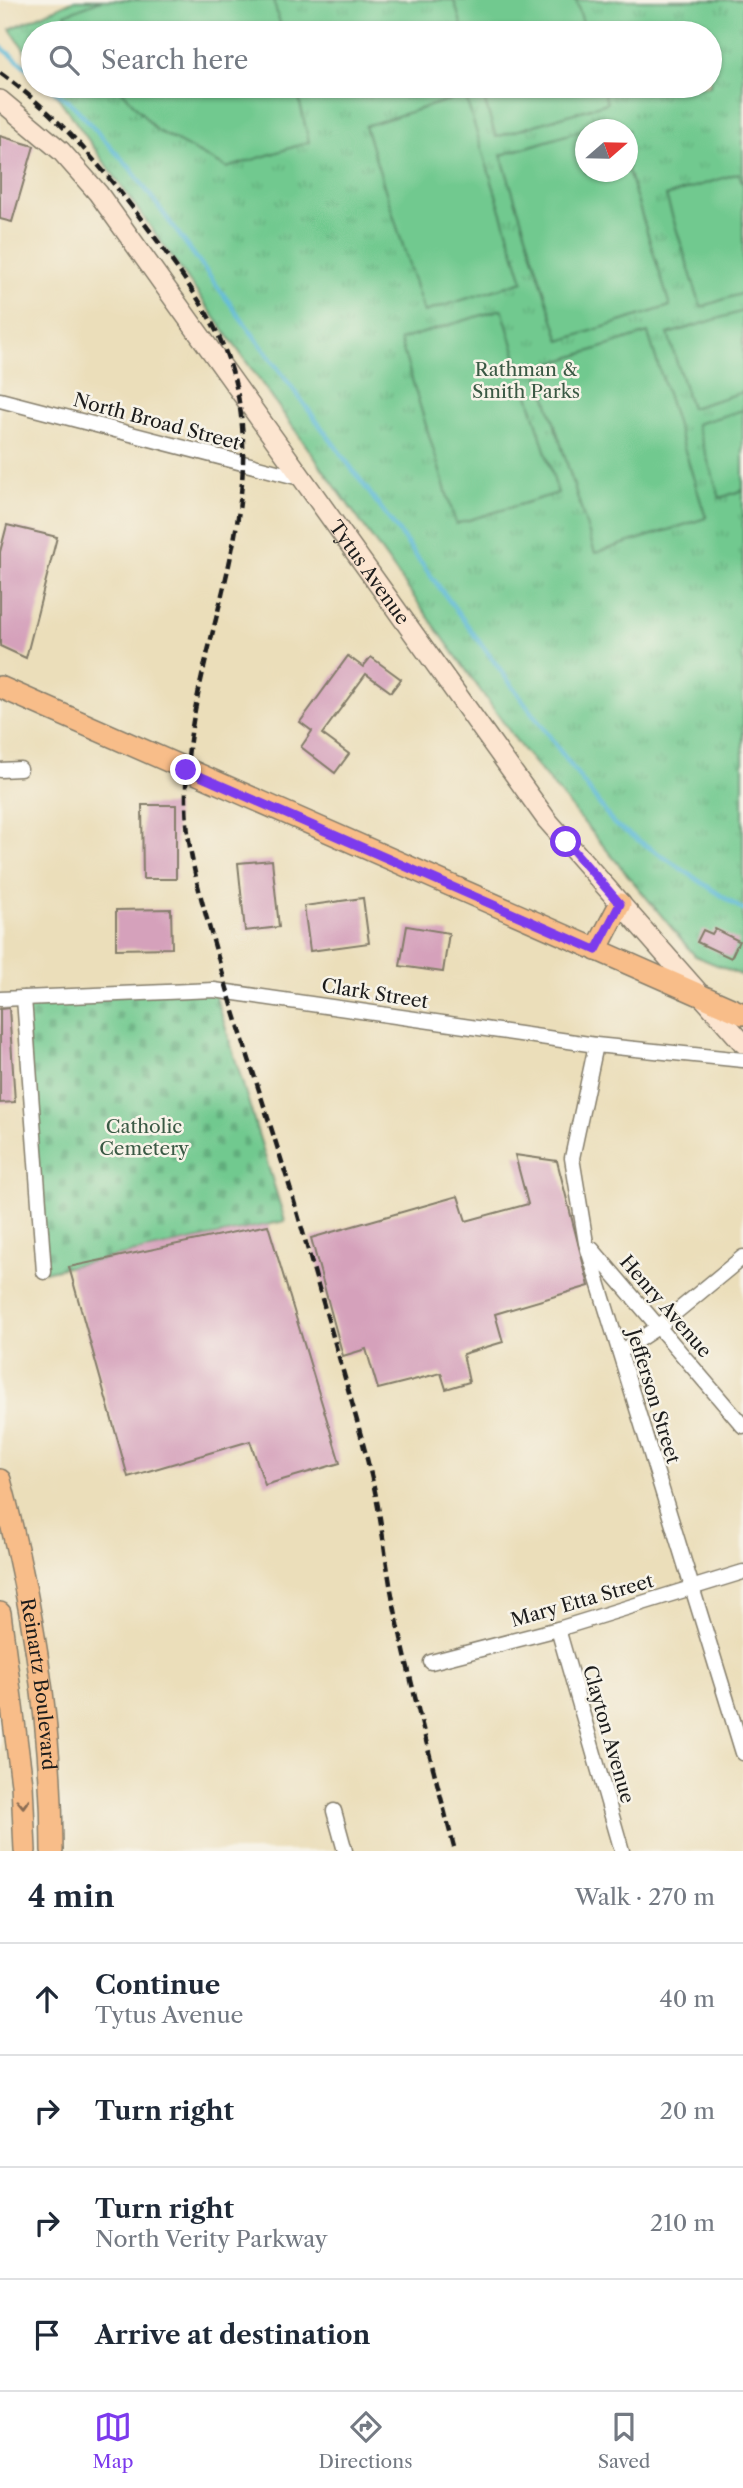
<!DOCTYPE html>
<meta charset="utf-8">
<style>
:root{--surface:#fff;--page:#f2f2f3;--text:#1f2937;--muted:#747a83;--line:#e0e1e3;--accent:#7c3aed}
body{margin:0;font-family:"Libre Caslon Text",serif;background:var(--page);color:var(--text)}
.compass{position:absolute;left:575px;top:119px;width:63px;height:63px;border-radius:50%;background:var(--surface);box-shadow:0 2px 5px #0004;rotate:70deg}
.stop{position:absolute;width:21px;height:21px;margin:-16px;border:5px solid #7c3aed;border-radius:50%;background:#fff}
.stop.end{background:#7c3aed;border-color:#fff;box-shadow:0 2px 7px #0008}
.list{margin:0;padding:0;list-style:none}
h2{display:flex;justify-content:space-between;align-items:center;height:91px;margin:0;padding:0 28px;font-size:30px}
h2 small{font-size:23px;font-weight:400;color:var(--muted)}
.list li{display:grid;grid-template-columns:46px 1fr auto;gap:21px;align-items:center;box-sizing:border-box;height:112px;padding:0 28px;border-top:2px solid var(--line)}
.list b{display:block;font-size:26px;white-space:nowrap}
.list p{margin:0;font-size:23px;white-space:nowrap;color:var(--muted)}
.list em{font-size:23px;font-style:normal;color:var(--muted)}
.icon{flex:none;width:38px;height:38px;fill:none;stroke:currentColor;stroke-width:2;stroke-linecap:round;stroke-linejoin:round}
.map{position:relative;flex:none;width:743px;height:1851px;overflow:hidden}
.search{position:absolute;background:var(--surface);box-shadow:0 2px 5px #0004;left:21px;right:21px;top:21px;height:77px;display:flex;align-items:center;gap:18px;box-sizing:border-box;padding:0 24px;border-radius:38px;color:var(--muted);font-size:26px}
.sheet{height:539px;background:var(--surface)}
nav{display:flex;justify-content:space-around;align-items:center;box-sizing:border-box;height:98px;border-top:2px solid var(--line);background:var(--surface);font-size:19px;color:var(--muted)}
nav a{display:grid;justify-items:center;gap:4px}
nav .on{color:var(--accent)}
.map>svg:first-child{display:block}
.cemetery{fill:url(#cemetery-stones);stroke:#467256;stroke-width:2}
.park{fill:url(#park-tufts);stroke:#467256;stroke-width:2;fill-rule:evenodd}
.garden{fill:#71c98f;stroke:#467256;stroke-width:2}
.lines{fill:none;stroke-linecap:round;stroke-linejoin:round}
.stream{stroke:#56b7d5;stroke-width:4.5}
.building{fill:#d5a1bb}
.street-casing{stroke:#847d6b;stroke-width:17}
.secondary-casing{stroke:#847d6b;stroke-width:22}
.primary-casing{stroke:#847d6b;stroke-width:24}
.street{stroke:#fff;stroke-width:14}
.secondary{stroke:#fce5d0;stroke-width:19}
.primary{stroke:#f8bd89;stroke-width:21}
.rail{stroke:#1c1c1c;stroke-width:4.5;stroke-dasharray:10 5;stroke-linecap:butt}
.oneway{stroke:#8a6c52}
.route{stroke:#7c3aed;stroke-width:9}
.labels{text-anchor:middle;stroke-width:5;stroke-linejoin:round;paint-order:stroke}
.park-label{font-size:19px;fill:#3a5944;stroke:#f7f3e8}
.street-label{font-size:19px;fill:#1c1c1c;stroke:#f7f3e8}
</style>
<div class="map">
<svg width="743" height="1851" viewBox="0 0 743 1851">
<defs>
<pattern id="cemetery-stones" width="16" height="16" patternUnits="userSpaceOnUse" patternTransform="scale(1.75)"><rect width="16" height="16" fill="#71c98f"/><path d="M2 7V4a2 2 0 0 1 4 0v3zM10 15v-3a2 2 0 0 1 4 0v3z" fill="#61ac7b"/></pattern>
<pattern id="park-tufts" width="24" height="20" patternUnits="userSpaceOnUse" patternTransform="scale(1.75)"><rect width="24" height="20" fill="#71c98f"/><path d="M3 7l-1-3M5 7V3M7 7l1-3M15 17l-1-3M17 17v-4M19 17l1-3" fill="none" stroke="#61ac7b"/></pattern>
</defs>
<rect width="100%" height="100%" fill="#f7f3e8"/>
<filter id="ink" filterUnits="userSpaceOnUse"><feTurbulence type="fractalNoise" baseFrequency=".0143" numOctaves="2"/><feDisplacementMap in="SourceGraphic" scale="14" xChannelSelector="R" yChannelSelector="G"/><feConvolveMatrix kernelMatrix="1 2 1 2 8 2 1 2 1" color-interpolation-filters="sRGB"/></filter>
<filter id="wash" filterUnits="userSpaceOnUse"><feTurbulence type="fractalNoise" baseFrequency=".00686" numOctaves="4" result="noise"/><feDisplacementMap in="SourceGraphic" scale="28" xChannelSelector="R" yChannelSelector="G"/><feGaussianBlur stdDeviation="1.57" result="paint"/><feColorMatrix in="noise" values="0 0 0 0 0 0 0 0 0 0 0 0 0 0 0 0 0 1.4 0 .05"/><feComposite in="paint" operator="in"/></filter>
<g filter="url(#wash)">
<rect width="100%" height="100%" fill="#ebdeba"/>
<!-- cemetery -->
<polygon class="cemetery" points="214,990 285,1221 44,1272 24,998"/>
<!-- park -->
<path class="park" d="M75 0H743V976L695 956 520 746 50 86H710V33H33V62L10 29ZM586 130H628V172H586Z"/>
<!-- garden -->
<g class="garden">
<polygon points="101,0 273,0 283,33 72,33 65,14"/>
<polygon points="454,0 576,0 586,33 464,33"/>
<polygon points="118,86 296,86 309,142 227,168 156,130"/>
<polygon points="480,86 602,86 607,103 496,137"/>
<polygon points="465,95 523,281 424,312 365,126"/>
<polygon points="612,121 615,129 586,130 586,172 628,171 670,306 560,341 501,155"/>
<polygon points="739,173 743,186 743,293 701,307 666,196"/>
<polygon points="502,309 558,493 456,524 400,340"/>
<polygon points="743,311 743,392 691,408 668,334"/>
<polygon points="648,333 706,518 595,553 537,368"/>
<polygon points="743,410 743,490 720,498 696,424"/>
</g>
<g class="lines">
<!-- stream -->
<g class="stream">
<polyline points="0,46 33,73"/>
<polyline points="49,86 73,105 130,168 614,824 743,910"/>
</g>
</g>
<g id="blocks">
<!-- building -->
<g class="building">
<polygon points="0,136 34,146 12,222 0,219"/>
<polygon points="7,525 57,537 26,658 0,646 0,552"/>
<polygon points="348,656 363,667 371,657 401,679 391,692 366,674 322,734 349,754 335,773 301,747 312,731 300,722"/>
<polygon points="142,805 176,805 176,879 143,879"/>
<polygon points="272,860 279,927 245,931 238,863"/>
<polygon points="363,898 369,943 310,951 304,906"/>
<polygon points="171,909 172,948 116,949 116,910"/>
<polygon points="407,926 449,933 443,972 400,966"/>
<polygon points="715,929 739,941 731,958 697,942 703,930 712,934"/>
<polygon points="9,1008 15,1102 0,1103 0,1009"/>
<polygon points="515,1155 557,1161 589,1286 495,1314 503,1342 463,1354 469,1382 446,1389 441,1373 378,1389 366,1349 343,1356 311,1238 458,1196 466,1221 528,1204"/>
<polygon points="268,1225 340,1463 265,1485 250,1441 128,1477 69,1267"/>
</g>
</g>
</g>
<g filter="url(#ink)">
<use href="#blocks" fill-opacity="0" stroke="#847d6b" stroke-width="2"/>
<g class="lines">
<defs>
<g id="street">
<polyline points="0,400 304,479"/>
<polyline points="0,770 20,769"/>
<polyline points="24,998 44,1272"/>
<polyline points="0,999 214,990 596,1045 743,1060"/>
<polyline points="596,1045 572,1158 586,1243 743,1753"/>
<polyline points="592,1249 743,1426"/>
<polyline points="620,1352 658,1327 743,1257"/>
<polyline points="558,1629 622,1851"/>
<polyline points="431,1662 558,1629 743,1572"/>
<polyline points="334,1811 345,1851"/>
</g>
<g id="secondary">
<path id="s1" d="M0 100 61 151 98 193 547 820 743 1043"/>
</g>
<g id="primary">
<polyline points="0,687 743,1014"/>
<polyline points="596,950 620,904"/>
<path id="s2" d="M0 1480C33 1602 52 1724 52 1851"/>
<polyline points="0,1613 22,1784 25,1851"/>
</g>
</defs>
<!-- street casing -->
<use href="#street" class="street-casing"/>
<!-- secondary casing -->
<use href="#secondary" class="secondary-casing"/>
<!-- primary casing -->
<use href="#primary" class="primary-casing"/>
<!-- street -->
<use href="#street" class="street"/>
<!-- secondary -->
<use href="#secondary" class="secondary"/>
<!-- primary -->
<use href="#primary" class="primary"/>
<!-- rail -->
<path class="rail" d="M0 73C67 121 114 182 162 247 190 287 218 323 232 371 277 527 170 678 188 833 193 875 206 915 217 954 243 1047 276 1137 302 1229 326 1315 353 1400 374 1487 383 1527 386 1569 395 1610 412 1691 434 1771 455 1851"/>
</g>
<!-- one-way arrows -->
<defs><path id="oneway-chevron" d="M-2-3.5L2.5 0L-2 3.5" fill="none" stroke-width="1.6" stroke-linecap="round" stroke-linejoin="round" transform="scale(1.75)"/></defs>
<use class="oneway" href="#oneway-chevron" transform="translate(23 1803) rotate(88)"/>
</g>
<g class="lines" filter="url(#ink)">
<!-- route -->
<polyline class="route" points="186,770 596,950 620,904 566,842"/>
</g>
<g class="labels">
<!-- park labels -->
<g class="park-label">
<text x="526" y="376">Rathman &amp;<tspan x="526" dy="22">Smith Parks</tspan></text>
<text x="144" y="1133">Catholic<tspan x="144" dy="22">Cemetery</tspan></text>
</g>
<!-- street labels -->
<g class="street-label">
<text transform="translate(157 421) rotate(15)" y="7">North Broad Street</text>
<text dy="7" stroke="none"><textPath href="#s1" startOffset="602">Tytus Avenue</textPath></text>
<text transform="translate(375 993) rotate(9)" y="7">Clark Street</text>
<text transform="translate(666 1306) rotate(49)" y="7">Henry Avenue</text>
<text transform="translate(654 1396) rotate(73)" y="7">Jefferson Street</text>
<text transform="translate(582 1600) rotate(-16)" y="7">Mary Etta Street</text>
<text dy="7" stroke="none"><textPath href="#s2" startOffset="208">Reinartz Boulevard</textPath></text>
<text transform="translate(609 1734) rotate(74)" y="7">Clayton Avenue</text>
</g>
</g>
</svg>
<svg class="compass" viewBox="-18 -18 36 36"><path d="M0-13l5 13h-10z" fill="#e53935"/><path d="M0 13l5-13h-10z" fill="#747a83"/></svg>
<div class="stop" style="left:566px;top:842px"></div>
<div class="stop end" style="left:186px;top:770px"></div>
<div class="search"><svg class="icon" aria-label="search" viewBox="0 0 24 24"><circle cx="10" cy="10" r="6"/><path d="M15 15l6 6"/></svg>Search here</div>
</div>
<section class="sheet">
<h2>4 min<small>Walk · 270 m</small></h2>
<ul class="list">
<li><svg class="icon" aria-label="ahead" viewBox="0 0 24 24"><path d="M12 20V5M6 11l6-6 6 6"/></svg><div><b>Continue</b><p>Tytus Avenue</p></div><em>40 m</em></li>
<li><svg class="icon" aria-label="right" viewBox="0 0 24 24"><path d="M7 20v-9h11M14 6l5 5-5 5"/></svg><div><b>Turn right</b></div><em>20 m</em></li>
<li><svg class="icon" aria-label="right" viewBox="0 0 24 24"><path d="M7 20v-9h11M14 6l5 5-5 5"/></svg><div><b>Turn right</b><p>North Verity Parkway</p></div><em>210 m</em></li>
<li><svg class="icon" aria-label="arrive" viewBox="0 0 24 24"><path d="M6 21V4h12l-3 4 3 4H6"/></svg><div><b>Arrive at destination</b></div></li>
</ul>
</section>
<nav>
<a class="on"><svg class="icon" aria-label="map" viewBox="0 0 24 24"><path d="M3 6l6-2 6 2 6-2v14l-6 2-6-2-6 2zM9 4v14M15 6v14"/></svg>Map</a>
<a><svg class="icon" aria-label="directions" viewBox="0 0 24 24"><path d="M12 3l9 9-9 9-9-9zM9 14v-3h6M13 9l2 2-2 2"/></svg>Directions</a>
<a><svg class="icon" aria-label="saved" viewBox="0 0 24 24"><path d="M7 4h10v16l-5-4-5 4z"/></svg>Saved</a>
</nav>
